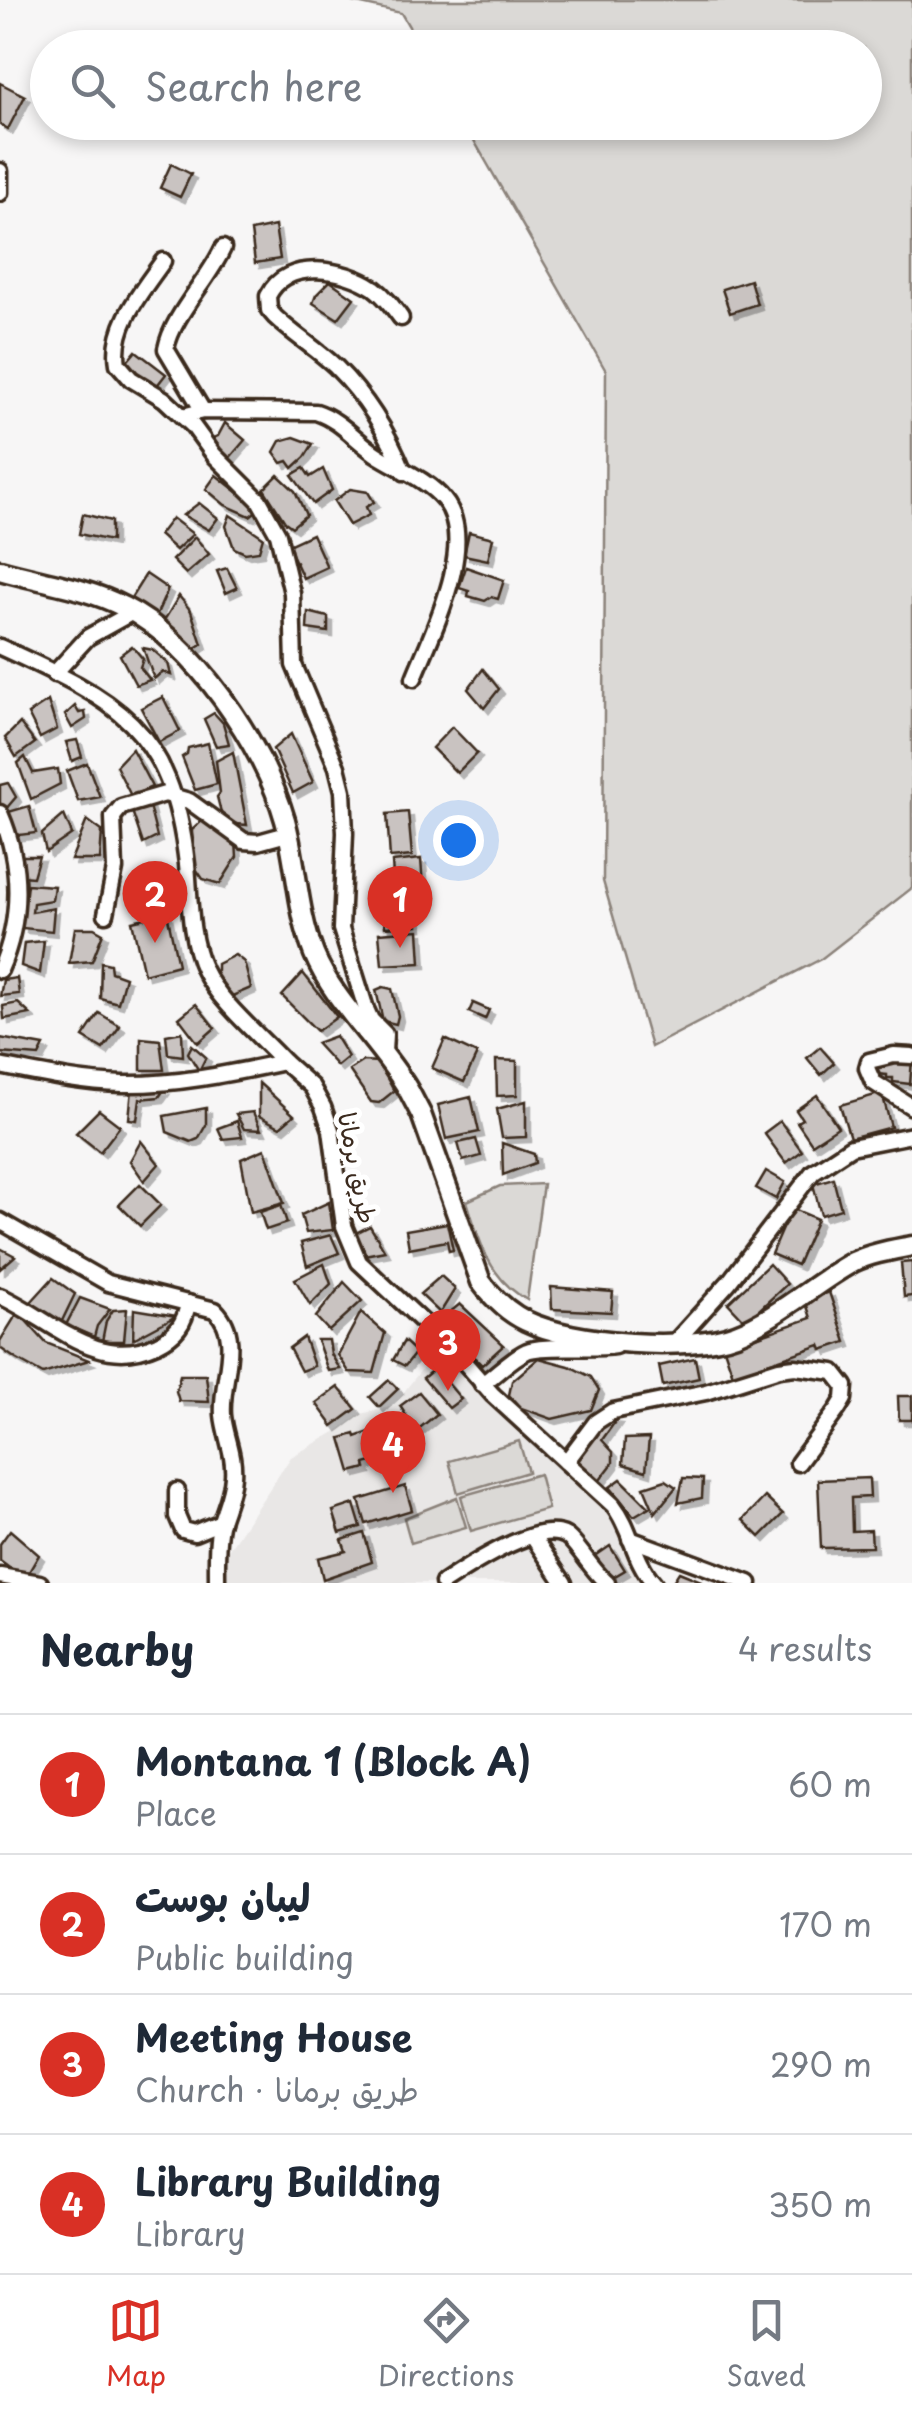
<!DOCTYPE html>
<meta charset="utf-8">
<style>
:root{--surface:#fff;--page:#f2f2f3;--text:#1f2937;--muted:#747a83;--line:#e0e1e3;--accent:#d93025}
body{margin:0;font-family:"Playpen Sans","Playpen Sans Arabic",sans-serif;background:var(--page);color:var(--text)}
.you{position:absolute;left:458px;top:840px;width:35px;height:35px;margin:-25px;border:8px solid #fff;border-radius:50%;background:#1a73e8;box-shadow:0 0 0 15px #1a73e833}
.badge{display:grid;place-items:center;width:65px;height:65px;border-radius:50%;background:var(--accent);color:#fff;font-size:32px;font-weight:700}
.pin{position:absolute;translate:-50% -82px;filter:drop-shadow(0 2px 5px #0008)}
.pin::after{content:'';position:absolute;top:52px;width:35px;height:30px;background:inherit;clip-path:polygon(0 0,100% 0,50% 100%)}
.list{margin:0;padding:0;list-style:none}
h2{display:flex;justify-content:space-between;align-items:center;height:130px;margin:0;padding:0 40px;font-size:42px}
h2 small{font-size:32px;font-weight:400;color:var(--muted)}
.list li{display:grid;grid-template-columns:65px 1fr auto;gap:30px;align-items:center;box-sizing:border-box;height:140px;padding:0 40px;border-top:2px solid var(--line)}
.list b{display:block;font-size:38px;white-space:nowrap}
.list p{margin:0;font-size:32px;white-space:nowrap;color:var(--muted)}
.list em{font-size:32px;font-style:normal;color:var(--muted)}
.icon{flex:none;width:55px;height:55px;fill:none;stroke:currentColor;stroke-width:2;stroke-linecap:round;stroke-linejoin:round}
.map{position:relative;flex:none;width:912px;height:1583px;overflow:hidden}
.search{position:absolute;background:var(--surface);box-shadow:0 5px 15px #0003;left:30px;right:30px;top:30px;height:110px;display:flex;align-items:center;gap:25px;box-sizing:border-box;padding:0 35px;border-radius:55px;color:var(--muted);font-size:38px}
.sheet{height:690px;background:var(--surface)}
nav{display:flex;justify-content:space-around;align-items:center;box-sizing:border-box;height:140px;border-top:2px solid var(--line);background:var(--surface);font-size:28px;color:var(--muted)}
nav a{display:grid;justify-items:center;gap:5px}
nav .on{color:var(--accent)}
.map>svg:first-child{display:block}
.built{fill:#e9e7e6}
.green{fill:#dbd9d6;stroke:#8b827a;stroke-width:2.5}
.building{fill:#c9c3c1;stroke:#3b2a1e;stroke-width:2.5;filter:url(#shadow)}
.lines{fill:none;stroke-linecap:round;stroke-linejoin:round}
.minor-casing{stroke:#3b2a1e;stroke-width:21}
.major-casing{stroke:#3b2a1e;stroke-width:25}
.minor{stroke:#fff;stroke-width:14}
.major{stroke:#fff;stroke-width:18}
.labels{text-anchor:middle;stroke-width:10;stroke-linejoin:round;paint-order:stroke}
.street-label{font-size:25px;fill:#3b2a1e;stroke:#fff}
</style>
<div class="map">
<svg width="912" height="1583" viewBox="0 0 912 1583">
<defs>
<filter id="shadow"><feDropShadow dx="5" dy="5" stdDeviation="0" flood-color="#0004"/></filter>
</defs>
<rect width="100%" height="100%" fill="#f7f6f6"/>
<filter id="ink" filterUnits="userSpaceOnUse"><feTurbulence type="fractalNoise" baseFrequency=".01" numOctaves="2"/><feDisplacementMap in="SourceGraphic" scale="20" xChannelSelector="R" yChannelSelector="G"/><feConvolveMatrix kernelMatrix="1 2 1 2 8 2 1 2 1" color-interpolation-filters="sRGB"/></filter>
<g filter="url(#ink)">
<!-- built -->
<polygon class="built" points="435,1352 469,1367 617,1516 661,1583 206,1583 291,1457 337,1431 361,1414 393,1406"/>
<!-- green -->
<g class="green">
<polygon points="344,0 912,0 912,888 821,959 651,1047 603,881 606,371 464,123 864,122 864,48 421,47 401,13"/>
<path d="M543 1184 527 1300C489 1279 479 1241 467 1201L500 1186Z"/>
<polygon points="519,1441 528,1472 458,1493 449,1461"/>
<polygon points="539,1474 548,1509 471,1531 461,1496"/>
<polygon points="457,1497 466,1527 411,1543 404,1518"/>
</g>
<!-- building -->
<g class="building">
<polygon points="0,83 25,96 8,129 0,124"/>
<polygon points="171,164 191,174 180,197 160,188"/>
<polygon points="275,226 280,259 255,263 251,231"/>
<polygon points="750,280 757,304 730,313 722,289"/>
<polygon points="330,281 354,298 338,319 313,303 316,295"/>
<polygon points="136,351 166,374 155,388 125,364"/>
<polygon points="225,423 245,440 227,461 208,440 218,436"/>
<polygon points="294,437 313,444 305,457 293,468 288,461 282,463 274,452 280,441"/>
<polygon points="304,468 310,477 323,469 332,490 313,504 292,475"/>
<polygon points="216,475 259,509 250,516 225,505 206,489"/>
<polygon points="278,475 295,491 306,515 292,527 285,522 264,489"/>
<polygon points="350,489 368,492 374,502 366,507 369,515 349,525 334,501"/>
<polygon points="199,503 218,518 209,530 183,515"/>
<polygon points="83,514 111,521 111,541 79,534"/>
<polygon points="230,515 263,537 259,551 245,553 234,548 226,526"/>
<polygon points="172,518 193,534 176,550 159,535"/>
<polygon points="469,532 493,538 488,560 464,555"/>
<polygon points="312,534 327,567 303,578 288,545"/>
<polygon points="195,537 209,554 186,574 172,560"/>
<polygon points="466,567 504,580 498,599 491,597 485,601 468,596 469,591 459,588"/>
<polygon points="227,568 237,588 226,593 217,571"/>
<polygon points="146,574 168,589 156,616 131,598"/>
<polygon points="179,596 191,611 202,644 190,652 163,622"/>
<polygon points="308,612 328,617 328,632 307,629"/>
<polygon points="132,646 143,659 140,667 150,680 136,685 120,655"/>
<polygon points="143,648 153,650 168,663 171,675 162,672 154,679"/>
<polygon points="483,669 499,689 484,708 468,689"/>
<polygon points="163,697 180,731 159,742 141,708"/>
<polygon points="48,701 57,729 40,738 28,714"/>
<polygon points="75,706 79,713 85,712 86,719 72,728 65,715"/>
<polygon points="214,713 223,723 229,744 216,746 204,719"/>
<polygon points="20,723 35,743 16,757 5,738"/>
<polygon points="452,727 477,753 457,773 432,748"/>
<polygon points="291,734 313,782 293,793 273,749"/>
<polygon points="77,740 82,757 72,761 66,742"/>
<polygon points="208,743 217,784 195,790 182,757 187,754 188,748"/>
<polygon points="132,749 152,787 131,796 116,766"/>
<polygon points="233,752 247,825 227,823 222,816 217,797 220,793 216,761"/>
<polygon points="25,757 33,773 58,769 60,784 31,799 18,763"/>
<polygon points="87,763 100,797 78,801 67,771"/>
<polygon points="8,783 16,797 5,810 0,805 0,785"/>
<polygon points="148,802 157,837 143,844 132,811"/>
<polygon points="29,806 36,833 11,836 5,813"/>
<polygon points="408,812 412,856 390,858 387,814"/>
<polygon points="64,815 72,834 46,852 42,834"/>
<polygon points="205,818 236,841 237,857 220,884 203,879 192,863 192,830"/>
<polygon points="87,820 102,831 100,860 71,860"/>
<polygon points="21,856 39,856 33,877 21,876"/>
<polygon points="421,859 423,887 394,890 392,862"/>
<polygon points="161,873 173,875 171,905 140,905 144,884"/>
<polygon points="27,884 54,886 52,900 33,903 32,912 54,908 52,931 22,928"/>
<polygon points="415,895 418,925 385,927 383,897"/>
<polygon points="167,913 178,965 144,974 132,921"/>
<polygon points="75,928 94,928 103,933 92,961 69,963"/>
<polygon points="419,930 421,963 382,965 379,933"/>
<polygon points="44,941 40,973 21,966 24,943"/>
<polygon points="235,955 244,962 251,988 230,997 211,975 217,970 217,964"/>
<polygon points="101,962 110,964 111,972 125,977 118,1003 100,998"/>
<polygon points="303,973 337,1017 317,1031 282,996"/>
<polygon points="17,978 19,994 0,996 3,980"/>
<polygon points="383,987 392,989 398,1016 396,1024 383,1021 376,990"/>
<polygon points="18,1003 30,1014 4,1019 3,1006"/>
<polygon points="473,1003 489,1010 485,1019 469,1012"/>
<polygon points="196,1004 215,1028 198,1043 179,1018"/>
<polygon points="99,1013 120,1026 103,1049 83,1037"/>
<polygon points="182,1032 183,1056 168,1054 166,1035"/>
<polygon points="335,1036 348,1057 337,1066 316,1043"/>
<polygon points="0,1038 44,1046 39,1056 0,1053"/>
<polygon points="141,1038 160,1040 164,1070 141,1070"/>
<polygon points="445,1039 477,1054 464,1082 432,1068"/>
<polygon points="192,1045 206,1057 199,1071 188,1053"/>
<polygon points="820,1047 834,1063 821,1075 807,1058"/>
<polygon points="496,1060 517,1061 517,1095 497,1096"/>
<polygon points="912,1060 910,1084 893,1082 893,1078 887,1078 887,1075 877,1074 877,1062"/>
<polygon points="363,1061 378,1062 394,1091 379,1103 371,1102 349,1070"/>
<polygon points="259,1083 294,1115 280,1127 259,1116"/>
<polygon points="132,1089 164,1090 159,1097 140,1099 137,1120 129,1119"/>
<polygon points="882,1093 891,1127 850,1138 840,1105"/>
<polygon points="817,1095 838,1127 812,1144 797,1122 802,1119 796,1110"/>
<polygon points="471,1097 479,1132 446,1139 438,1105"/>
<polygon points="526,1101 526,1137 502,1138 497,1109"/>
<polygon points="206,1108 206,1125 198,1139 191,1142 167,1132 164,1116"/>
<polygon points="99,1110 120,1126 100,1152 76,1133"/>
<polygon points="253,1112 261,1130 244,1129 236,1114"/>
<polygon points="237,1121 242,1137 223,1139 218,1128"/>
<polygon points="780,1121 802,1151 786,1163 764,1133"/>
<polygon points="476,1139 481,1156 463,1161 458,1143"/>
<polygon points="141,1141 159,1164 144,1181 130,1161"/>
<polygon points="502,1143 534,1154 535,1163 503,1175"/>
<polygon points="265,1149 284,1203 251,1212 241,1159"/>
<polygon points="766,1171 785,1182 776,1199 756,1188"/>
<polygon points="833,1178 841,1209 821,1215 813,1184"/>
<polygon points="140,1184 161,1205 140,1226 119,1205"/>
<polygon points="329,1202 333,1230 306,1233 301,1215"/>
<polygon points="281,1205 287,1223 266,1230 260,1212"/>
<polygon points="791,1208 817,1219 797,1265 771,1254"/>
<polygon points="447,1223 453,1250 449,1251 447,1241 409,1248 406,1230"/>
<polygon points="370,1226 385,1251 359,1256 352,1235"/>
<polygon points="331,1235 339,1253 307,1266 301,1243"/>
<polygon points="0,1248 15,1256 0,1269"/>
<polygon points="912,1262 912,1296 904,1297 901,1263"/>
<polygon points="324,1264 331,1284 310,1305 295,1279"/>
<polygon points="769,1264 787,1284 746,1322 728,1303"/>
<polygon points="441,1276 455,1289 440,1313 420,1294"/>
<polygon points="53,1278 75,1294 60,1325 31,1302"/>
<polygon points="344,1282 362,1301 329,1331 316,1317"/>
<polygon points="551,1287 613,1292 611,1312 552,1309"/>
<polygon points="829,1292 846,1342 822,1350 820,1345 733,1375 724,1348 811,1318 805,1300"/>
<polygon points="80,1298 110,1309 97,1326 94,1337 66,1325"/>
<polygon points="460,1304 504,1345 482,1365 439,1321"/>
<polygon points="127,1309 124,1341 102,1341 106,1321 113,1310"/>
<polygon points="134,1309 176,1316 133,1339"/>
<polygon points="18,1312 46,1343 89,1360 43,1374 16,1359 0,1348 0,1341"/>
<polygon points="361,1312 385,1333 374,1373 349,1372 338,1355"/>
<polygon points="304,1337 314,1366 301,1371 289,1348"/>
<polygon points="317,1340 329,1340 331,1354 340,1369 328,1371"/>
<polygon points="404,1341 416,1352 405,1366 393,1360"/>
<polygon points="539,1358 569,1366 591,1377 599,1390 591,1410 552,1419 521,1408 509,1395 512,1381"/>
<polygon points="695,1358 699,1378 663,1386 659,1366"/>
<polygon points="435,1368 461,1399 449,1408 423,1378"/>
<polygon points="180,1375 206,1375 209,1402 179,1401 176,1391"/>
<polygon points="389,1380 398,1389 379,1407 370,1397"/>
<polygon points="338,1387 356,1409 333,1426 316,1403"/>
<polygon points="419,1392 437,1414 416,1431 400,1406"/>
<polygon points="898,1396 912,1396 912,1420 899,1420"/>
<polygon points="602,1417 617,1419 602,1440 613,1452 613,1463 597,1484 576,1467 576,1456"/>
<polygon points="392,1424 402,1459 387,1463 386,1458 365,1464 366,1468 351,1472 341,1438 355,1434 356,1437"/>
<polygon points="649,1438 646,1471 623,1464 625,1439"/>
<polygon points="683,1478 703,1479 702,1498 678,1503"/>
<polygon points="869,1478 870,1497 851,1498 852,1531 871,1530 872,1547 821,1548 818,1480"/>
<polygon points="621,1479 649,1507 634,1516 610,1487"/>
<polygon points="666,1480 676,1487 655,1513 644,1487"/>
<polygon points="405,1486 412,1510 366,1524 359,1500"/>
<polygon points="765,1497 783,1514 760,1537 743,1520"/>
<polygon points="354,1504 361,1527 340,1533 333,1511"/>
<polygon points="10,1530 39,1555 29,1572 12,1570 0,1561 0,1544"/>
<polygon points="364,1533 372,1562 323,1579 318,1558 346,1551 342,1540"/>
<polygon points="610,1546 625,1570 608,1580 594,1557"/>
<polygon points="679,1572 701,1581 700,1583 672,1583"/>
</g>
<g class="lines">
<defs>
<g id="minor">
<polyline points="0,171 0,193"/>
<path d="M163 261C143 290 111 326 118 364L131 379 164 399 193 426 214 455 259 500 278 534 292 593 294 665 337 767 343 791 345 833 341 929 366 1009 371 1020 385 1034 384 1052"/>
<path d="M401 318C393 307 385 296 374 288 345 269 287 257 268 296L269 310 275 317C294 335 317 349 336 367 367 398 388 432 404 472"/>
<path d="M203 411 166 349C172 316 208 281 223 248"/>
<path d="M182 416 203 411 316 412C341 420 357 442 379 456 400 469 429 481 444 500 479 542 431 635 414 678"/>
<path d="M0 647C118 701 171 726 187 864 190 898 189 938 204 970 218 1001 260 1036 284 1062"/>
<polyline points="54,674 88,637 133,612"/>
<path d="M0 813C22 863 22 920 0 970"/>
<polyline points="106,914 115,869 113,817 121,807 165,794 189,801 244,841 258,842 287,834"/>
<polyline points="912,1056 894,1055 869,1061 867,1068 873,1082 912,1107"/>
<path d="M0 1066C40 1074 81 1083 123 1084 177 1085 232 1073 284 1062L312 1087 323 1107 331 1130 344 1226 359 1262 458 1355 493 1395 613 1505C632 1529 633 1560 654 1583"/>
<path d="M0 1221 108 1283 215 1310C244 1339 220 1379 223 1415 225 1436 235 1454 233 1476 232 1493 226 1505 221 1521 216 1540 217 1563 217 1583"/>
<path d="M0 1296C52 1319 96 1372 157 1344 176 1335 185 1323 188 1303"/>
<polyline points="675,1342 729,1282 813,1172 851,1147 912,1135"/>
<path d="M482 1384C497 1374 511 1358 527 1351 542 1344 592 1350 615 1346"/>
<polyline points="566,1462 596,1422 613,1411 706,1392 779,1369 795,1367 834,1372 845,1386 844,1399 838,1409 798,1463"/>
<polyline points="177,1491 177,1516 183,1530 194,1533 221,1522"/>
<polyline points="533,1537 564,1583"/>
<polyline points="630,1539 749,1583"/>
<polyline points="0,1576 40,1583"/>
<path d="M443 1583C467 1567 538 1520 566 1536 577 1543 592 1571 607 1583"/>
</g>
<path id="major" d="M0 570C42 582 85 587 124 607 194 642 264 746 285 820 297 864 297 911 314 954 334 1003 383 1045 409 1091L421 1114 481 1282C493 1298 508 1312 526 1321 573 1344 689 1352 736 1334 779 1317 813 1284 853 1262 872 1253 892 1250 912 1246"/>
</defs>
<!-- minor casing -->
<use href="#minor" class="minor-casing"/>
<!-- major casing -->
<use href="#major" class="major-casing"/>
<!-- minor -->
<use href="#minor" class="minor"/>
<!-- major -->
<use href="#major" class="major"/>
</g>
</g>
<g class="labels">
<!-- street labels -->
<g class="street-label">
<text transform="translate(357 1168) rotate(79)" y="9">طريق برمانا</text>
</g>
</g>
</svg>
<div class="you"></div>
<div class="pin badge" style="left:400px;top:948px">1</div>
<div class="pin badge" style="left:155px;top:943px">2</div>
<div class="pin badge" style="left:448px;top:1391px">3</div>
<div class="pin badge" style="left:393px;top:1493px">4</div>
<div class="search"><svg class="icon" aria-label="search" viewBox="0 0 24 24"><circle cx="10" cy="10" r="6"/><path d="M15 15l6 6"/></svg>Search here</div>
</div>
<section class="sheet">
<h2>Nearby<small>4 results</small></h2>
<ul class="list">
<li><span class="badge">1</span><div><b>Montana 1 (Block A)</b><p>Place</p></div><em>60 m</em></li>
<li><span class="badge">2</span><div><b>ليبان بوست</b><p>Public building</p></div><em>170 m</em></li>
<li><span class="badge">3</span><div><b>Meeting House</b><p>Church · طريق برمانا</p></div><em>290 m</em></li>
<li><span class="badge">4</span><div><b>Library Building</b><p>Library</p></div><em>350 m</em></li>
</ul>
</section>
<nav>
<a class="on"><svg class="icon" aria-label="map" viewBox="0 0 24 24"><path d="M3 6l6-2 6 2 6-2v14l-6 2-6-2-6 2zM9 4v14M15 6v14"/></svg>Map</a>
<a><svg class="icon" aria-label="directions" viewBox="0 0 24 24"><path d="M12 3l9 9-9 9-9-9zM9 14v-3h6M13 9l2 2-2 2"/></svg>Directions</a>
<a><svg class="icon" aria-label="saved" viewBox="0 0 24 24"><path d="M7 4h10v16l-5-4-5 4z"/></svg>Saved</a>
</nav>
